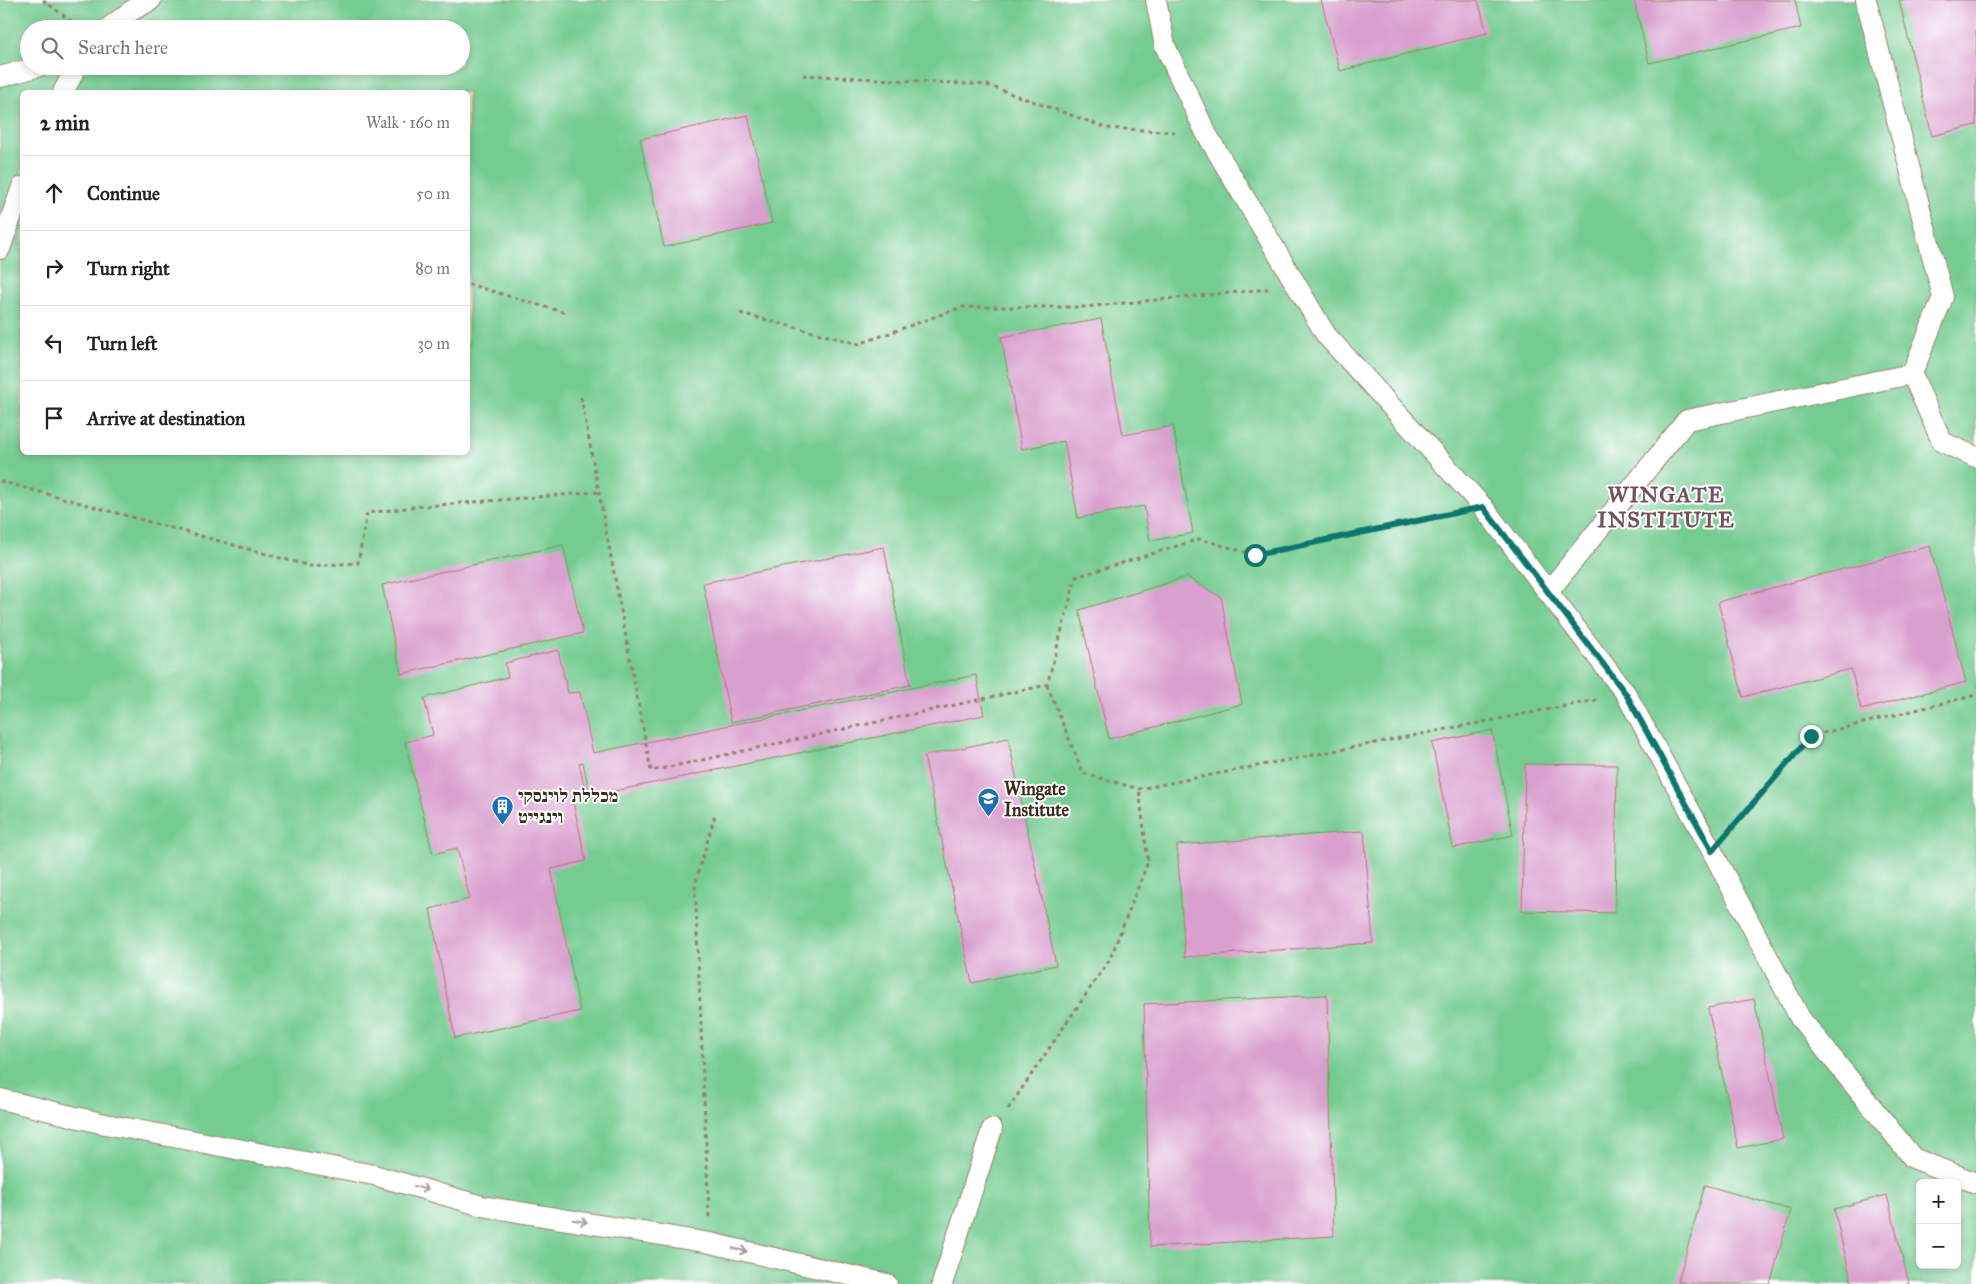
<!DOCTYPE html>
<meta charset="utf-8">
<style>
:root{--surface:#fff;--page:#f2f2f2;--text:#222;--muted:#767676;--line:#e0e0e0}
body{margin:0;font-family:"IM FELL Great Primer","Frank Ruhl Libre",serif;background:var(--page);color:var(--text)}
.controls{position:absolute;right:15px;bottom:15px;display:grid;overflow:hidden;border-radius:8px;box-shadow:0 2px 8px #0003}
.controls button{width:45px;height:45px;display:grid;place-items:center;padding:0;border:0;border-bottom:1px solid var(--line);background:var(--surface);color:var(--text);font:25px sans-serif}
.stop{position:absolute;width:15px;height:15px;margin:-11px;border:4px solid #0f766e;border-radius:50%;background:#fff}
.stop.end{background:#0f766e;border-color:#fff;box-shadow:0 1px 5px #0008}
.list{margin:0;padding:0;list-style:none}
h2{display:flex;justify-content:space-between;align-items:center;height:65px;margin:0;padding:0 20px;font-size:21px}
h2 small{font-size:16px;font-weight:400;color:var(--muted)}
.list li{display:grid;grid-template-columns:32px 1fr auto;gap:15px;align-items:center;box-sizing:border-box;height:75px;padding:0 20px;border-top:1px solid var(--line)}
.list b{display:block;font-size:19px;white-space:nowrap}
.list em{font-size:16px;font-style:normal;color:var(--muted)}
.icon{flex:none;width:28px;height:28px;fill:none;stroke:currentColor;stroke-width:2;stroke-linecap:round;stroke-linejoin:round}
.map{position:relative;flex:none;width:1976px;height:1284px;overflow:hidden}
.search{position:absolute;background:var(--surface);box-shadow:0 2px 8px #0003;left:20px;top:20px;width:450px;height:55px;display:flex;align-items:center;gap:12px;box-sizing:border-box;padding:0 18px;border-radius:28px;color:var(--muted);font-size:19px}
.panel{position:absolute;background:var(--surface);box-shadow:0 2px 8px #0003;left:20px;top:90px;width:450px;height:365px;border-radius:8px}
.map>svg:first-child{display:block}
.green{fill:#75cc91;stroke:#587b58;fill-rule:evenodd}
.building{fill:#d99fce}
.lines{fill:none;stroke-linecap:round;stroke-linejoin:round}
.service-casing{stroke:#97826c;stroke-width:22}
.path{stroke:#97826c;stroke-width:3;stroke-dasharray:4 4;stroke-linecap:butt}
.service{stroke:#fff;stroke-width:20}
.oneway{stroke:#a79f9a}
.route{stroke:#0f766e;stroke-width:6}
.labels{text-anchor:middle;stroke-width:4;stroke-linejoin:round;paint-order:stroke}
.poi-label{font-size:18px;font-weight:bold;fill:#3b2a1e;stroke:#fff;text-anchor:start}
.district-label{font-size:22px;font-weight:bold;letter-spacing:1px;fill:#72535c;stroke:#fff}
</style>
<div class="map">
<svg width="1976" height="1284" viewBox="0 0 1976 1284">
<rect width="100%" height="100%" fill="#fff"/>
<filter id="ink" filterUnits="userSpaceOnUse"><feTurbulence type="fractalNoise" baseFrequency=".02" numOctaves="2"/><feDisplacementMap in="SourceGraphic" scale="10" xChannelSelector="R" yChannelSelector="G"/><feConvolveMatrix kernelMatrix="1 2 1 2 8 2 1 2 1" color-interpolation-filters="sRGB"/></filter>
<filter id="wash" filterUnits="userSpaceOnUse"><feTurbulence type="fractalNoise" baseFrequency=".0096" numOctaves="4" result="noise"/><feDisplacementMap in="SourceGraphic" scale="20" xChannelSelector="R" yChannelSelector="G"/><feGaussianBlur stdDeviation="1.12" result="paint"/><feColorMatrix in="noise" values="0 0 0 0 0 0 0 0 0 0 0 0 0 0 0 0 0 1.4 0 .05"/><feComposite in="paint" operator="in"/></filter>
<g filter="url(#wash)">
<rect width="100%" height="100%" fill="#f3dbbb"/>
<!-- green -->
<path class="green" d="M0 0H1976V1284H0ZM29 29H461V66H29ZM22 92H468V452H22ZM1920 1183H1957V1265H1920Z"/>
<g id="blocks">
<!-- building -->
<g class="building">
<polygon points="1321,0 1478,0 1487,33 1340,71"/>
<polygon points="1634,0 1795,0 1801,28 1649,63"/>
<polygon points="1899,0 1976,0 1976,125 1932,136"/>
<polygon points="748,115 772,223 664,247 640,139"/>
<polygon points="1101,319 1123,435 1173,426 1193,533 1150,541 1144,506 1078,518 1064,441 1022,449 1001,337"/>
<polygon points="563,545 583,633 401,674 382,585"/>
<polygon points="1930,546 1966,682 1861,710 1851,669 1743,697 1718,602"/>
<polygon points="884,547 910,685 731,722 703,583"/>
<polygon points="1187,577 1221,597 1242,704 1109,739 1079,610"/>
<polygon points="558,650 568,693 580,692 593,753 976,675 984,715 590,796 583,762 579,763 587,798 573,802 586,861 551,869 580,1011 455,1038 430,909 470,899 457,848 433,854 405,742 433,735 424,698 508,677 505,663"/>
<polygon points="1492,730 1513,835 1453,848 1432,743"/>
<polygon points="1008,738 1056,965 972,983 924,756"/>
<polygon points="1525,764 1617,765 1615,913 1522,911"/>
<polygon points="1364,831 1373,943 1185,957 1177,845"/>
<polygon points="1327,995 1334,1236 1150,1247 1144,1004"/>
<polygon points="1754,999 1783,1139 1738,1148 1708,1008"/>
<polygon points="1705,1185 1791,1210 1770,1284 1687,1284 1678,1281"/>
<polygon points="1887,1195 1909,1284 1852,1284 1834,1209"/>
</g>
</g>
</g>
<g filter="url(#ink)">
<use href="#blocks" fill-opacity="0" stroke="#97826c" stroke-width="1"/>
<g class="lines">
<defs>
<g id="service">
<polyline points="1156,0 1165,46 1206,133 1326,335 1483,507 1626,694 1712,851 1800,1018 1913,1158 1976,1183"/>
<polyline points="107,29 131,11 151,0"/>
<polyline points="0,77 40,66"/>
<polyline points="63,92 77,66"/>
<polyline points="0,249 22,187"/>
<polyline points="1912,374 1942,442 1976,457"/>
<polyline points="1548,592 1687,420 1912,374 1943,297 1866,0"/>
<polyline points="0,1099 105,1124 374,1175 482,1206 710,1243 887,1284"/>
<polyline points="942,1284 992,1129"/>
</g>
</defs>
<!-- service casing -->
<use href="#service" class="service-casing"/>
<!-- path -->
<g class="path">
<polyline points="43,0 80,28"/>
<polyline points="803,75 987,85 1107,128 1177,132"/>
<polyline points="468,284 566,313"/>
<polyline points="740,313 859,344 962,307 1084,307 1268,289"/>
<polyline points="581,397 651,771 1047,685 1076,577 1200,539 1255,555 1453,513"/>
<polyline points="0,481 310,566 358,563 367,513 413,507 599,492"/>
<polyline points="1047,685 1083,773 1139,789 1596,700"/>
<polyline points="1730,830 1811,736 1976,695"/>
<polyline points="1008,1109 1110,959 1148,862 1139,789"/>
<polyline points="709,1217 695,884 715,815"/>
</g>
<!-- service -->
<use href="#service" class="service"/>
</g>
<!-- one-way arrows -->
<defs><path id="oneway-shaft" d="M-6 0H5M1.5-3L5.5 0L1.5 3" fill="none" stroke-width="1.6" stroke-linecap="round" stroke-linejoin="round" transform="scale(1.25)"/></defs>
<g class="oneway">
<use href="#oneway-shaft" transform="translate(421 1188) rotate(16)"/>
<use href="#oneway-shaft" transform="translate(580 1221) rotate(9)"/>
<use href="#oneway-shaft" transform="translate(740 1250) rotate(13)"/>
</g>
</g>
<g class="lines" filter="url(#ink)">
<!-- route -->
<polyline class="route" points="1255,555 1483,507 1626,694 1712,851 1811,736"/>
</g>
<!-- icons -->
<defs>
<symbol id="university-pin" viewBox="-11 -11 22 30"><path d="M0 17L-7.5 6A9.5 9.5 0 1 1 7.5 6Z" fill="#1f6fb2" stroke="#fff"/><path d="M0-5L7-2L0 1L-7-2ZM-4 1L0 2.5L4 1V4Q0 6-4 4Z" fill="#fff"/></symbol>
<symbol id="building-pin" viewBox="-11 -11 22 30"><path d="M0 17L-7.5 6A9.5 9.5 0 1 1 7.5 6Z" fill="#1f6fb2" stroke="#fff"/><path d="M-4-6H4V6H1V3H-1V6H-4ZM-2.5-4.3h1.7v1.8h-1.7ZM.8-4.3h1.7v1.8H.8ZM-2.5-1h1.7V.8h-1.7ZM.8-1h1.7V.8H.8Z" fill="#fff"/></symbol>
</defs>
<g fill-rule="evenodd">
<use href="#university-pin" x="976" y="786" width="25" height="34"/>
<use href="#building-pin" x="490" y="794" width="25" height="34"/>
</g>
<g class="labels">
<!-- poi labels -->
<g class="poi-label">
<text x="1004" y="795">Wingate<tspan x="1004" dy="21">Institute</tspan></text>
<text x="518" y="802">מכללת לוינסקי<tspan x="518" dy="21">וינגייט</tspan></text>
</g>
<!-- district labels -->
<g class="district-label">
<text x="1666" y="502">WINGATE<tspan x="1666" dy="25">INSTITUTE</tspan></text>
</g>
</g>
</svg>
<div class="controls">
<button>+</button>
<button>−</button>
</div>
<div class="stop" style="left:1255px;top:555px"></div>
<div class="stop end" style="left:1811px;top:736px"></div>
<div class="search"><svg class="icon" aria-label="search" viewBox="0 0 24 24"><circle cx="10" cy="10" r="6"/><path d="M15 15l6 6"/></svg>Search here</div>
<section class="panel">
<h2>2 min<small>Walk · 160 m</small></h2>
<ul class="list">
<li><svg class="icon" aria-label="ahead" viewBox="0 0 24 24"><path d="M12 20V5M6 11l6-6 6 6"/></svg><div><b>Continue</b></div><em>50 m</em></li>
<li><svg class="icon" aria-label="right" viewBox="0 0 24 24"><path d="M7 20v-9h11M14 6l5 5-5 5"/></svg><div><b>Turn right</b></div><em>80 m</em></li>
<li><svg class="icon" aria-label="left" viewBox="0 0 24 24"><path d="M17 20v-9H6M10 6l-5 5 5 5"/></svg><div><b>Turn left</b></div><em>30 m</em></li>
<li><svg class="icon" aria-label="arrive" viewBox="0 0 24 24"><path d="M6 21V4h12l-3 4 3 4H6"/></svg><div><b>Arrive at destination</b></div></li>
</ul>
</section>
</div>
